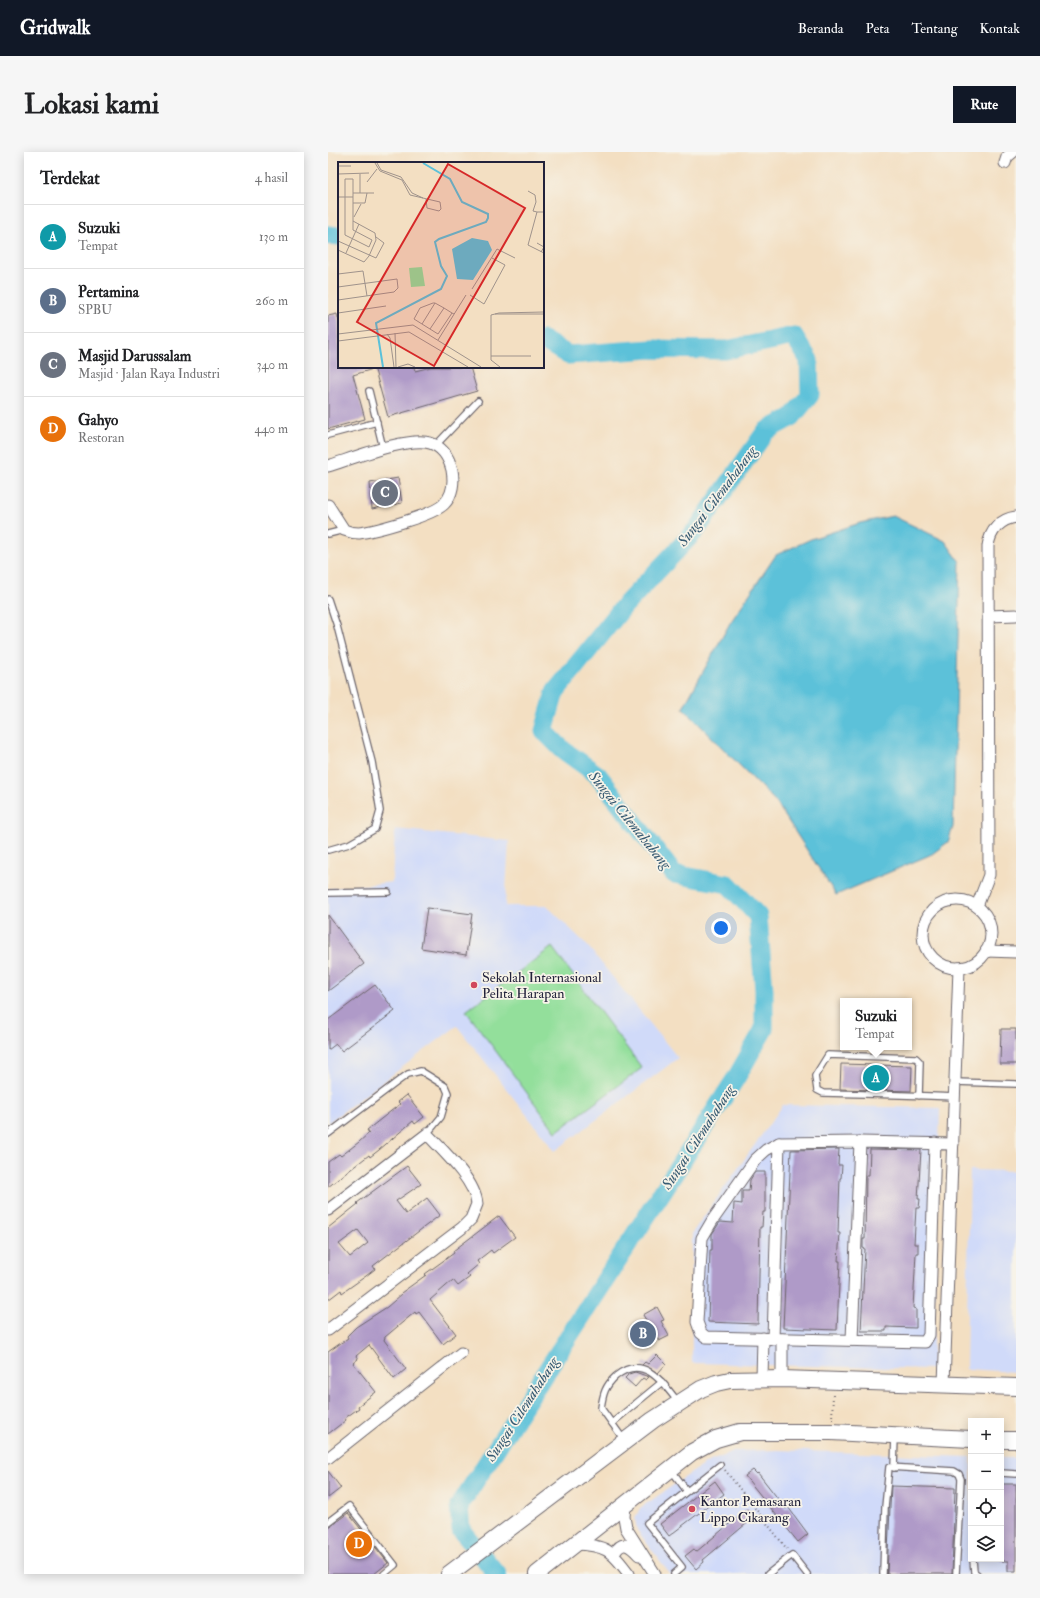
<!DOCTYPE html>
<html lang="id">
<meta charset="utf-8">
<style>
:root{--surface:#fff;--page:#f6f6f6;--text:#202124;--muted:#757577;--line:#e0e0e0;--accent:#111827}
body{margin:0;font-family:"IM FELL Double Pica",serif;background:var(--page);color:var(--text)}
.controls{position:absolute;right:12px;bottom:12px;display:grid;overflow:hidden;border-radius:0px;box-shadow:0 2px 10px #0003}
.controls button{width:36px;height:36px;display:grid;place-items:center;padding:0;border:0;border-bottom:1px solid var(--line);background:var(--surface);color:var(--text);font:20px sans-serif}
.you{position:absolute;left:393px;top:776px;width:14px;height:14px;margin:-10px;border:3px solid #fff;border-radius:50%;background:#1a73e8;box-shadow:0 0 0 6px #1a73e833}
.badge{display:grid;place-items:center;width:26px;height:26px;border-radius:50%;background:var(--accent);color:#fff;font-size:13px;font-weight:700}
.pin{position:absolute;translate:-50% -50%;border:2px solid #fff;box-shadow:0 1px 4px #0006}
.popup{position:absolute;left:512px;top:846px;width:72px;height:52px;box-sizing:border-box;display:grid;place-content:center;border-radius:0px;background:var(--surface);filter:drop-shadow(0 1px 3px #0005);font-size:13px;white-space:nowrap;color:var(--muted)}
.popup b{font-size:15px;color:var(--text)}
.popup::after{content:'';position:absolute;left:50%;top:100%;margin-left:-8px;border:8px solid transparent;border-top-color:var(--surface)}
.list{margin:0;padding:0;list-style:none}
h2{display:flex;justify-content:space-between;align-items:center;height:52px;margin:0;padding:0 16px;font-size:17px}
h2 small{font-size:13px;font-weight:400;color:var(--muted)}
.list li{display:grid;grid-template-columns:26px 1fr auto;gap:12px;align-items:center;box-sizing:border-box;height:64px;padding:0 16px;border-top:1px solid var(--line)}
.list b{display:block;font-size:15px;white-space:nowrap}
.list p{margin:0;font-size:13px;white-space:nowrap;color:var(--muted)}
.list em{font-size:13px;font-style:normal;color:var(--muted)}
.icon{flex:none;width:22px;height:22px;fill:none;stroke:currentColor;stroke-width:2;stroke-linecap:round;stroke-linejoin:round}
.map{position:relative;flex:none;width:688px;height:1422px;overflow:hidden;border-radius:0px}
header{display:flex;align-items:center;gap:24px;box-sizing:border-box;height:56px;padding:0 20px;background:var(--accent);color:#fff}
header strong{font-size:19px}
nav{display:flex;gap:22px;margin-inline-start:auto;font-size:14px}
.intro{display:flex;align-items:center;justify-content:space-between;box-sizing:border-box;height:96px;padding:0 24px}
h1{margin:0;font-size:28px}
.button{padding:10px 18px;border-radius:0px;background:var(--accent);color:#fff;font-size:14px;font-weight:700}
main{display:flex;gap:24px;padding:0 24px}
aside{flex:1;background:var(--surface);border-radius:0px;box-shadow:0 2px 10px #0003}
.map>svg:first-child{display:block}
.built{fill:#d0daf9}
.green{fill:#93df9b;stroke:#5a806b}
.water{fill:#5bc1d9;stroke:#3e728a}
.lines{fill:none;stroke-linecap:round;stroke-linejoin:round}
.river{stroke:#5bc1d9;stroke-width:19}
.building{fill:#af9ac8;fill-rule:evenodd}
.lane-casing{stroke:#6b646a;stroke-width:8}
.street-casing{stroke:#6b646a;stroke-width:13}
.secondary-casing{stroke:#6b646a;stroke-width:18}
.path{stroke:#6b646a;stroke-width:2;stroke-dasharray:1 3;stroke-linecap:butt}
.lane{stroke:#fff;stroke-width:5.5}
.street{stroke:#fff;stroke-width:11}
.secondary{stroke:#fff;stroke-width:16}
.poi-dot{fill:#d1495b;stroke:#f7f3e8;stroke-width:1.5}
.labels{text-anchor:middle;stroke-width:3.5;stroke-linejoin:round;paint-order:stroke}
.poi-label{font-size:14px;fill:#22223b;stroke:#f7f3e8;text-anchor:start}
.water-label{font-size:15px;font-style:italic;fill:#365a72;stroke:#f7f3e8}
.inset-river{fill:none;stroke:#5bc1d9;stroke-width:2}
.inset-road{fill:none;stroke:#9f938c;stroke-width:1}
.view{fill:#d62828;fill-opacity:0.15;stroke:#d62828;stroke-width:2}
.inset-edge{fill:none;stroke:#22223b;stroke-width:2}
</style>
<header>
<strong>Gridwalk</strong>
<nav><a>Beranda</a><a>Peta</a><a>Tentang</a><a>Kontak</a></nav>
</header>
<div class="intro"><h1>Lokasi kami</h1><a class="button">Rute</a></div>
<main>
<aside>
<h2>Terdekat<small>4 hasil</small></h2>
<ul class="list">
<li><span class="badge" style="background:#0f9aa8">A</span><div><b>Suzuki</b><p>Tempat</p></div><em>130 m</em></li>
<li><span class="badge" style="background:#5c6f8a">B</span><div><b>Pertamina</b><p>SPBU</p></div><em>260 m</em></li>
<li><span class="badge" style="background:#6b7280">C</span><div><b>Masjid Darussalam</b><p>Masjid · Jalan Raya Industri</p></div><em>340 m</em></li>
<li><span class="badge" style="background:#e8710a">D</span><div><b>Gahyo</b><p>Restoran</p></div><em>440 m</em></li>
</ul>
</aside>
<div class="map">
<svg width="688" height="1422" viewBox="0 0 688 1422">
<rect width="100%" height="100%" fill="#f7f3e8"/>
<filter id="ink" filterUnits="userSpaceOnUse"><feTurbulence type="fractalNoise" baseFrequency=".025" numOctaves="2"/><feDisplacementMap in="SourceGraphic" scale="8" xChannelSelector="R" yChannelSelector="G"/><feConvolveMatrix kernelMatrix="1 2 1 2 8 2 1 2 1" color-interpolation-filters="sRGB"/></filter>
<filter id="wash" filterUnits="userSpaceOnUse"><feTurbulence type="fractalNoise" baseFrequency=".012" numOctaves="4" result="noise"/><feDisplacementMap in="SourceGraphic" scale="16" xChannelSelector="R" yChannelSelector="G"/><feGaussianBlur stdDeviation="0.9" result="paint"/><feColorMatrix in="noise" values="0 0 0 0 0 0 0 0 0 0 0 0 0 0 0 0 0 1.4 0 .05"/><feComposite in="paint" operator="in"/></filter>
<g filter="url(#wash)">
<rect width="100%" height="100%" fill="#f3dfc2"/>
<!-- built -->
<g class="built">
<polygon points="67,677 181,689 177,754 219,754 258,792 350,906 227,999 129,874 0,971 0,737 64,730"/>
<polygon points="455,953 612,956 604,1217 364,1211 364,1081"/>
<polygon points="642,1018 688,1019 688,1220 638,1217"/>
<polygon points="450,1298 643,1305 643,1407 673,1407 673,1306 688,1306 688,1422 342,1422 309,1378 307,1367 312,1356 378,1311 408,1299"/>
</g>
<!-- green -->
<polygon class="green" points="224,795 314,916 228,980 138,859"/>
<!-- water -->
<polygon class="water" points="565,364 617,389 632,410 625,675 620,690 604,702 508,743 448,650 355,556 402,471 448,403 483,387 532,371"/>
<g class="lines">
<!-- river -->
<g class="river">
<polyline points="0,83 11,84"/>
<polyline points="169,1422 133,1378 131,1354 408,926 436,877 436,838 430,764 400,732 346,722 270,623 235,598 216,579 227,540 296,454 368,378 438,279 464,265 482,243 481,208 466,184 398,198 324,197 240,203 215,188"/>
</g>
</g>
<g id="blocks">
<!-- building -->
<g class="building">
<polygon points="9,162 11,170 11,215 45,215 45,217 25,223 37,267 0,277 0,164"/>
<polygon points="46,215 86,215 87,219 103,215 142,215 149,239 60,265"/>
<polygon points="70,326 74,351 44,357 42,331"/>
<polygon points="99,756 144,762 138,803 93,796"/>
<polygon points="0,763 36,812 0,839"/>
<polygon points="47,833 67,859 14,899 8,892 0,898 0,868"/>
<polygon points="673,877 688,877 688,912 672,912"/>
<polygon points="513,912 584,914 583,939 512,937"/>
<polygon points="79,943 96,965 87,972 85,969 51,998 42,1005 41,1003 0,1035 0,1010 11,1002 13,1004 31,990 41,981 39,978 72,952 70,950"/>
<polygon points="511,997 510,1013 514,1013 513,1026 512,1026 510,1081 512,1081 510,1109 512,1109 509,1178 455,1176 463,998"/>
<polygon points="542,997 593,998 590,1047 592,1047 591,1056 588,1056 586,1092 590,1092 590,1101 588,1101 585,1156 588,1157 588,1176 558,1175 558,1179 533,1179 537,1097 535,1096 535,1087 537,1087 538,1023 541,1023"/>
<path d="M79 1014 93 1032 68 1049 78 1062 99 1046 112 1063 45 1114 47 1117 38 1124 14 1141 13 1138 0 1148V1076L30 1052 29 1051ZM30 1078 40 1091 22 1105 11 1092Z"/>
<polygon points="427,1020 437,1020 437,1060 435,1060 434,1075 432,1075 430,1172 380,1170 382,1098 384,1098 384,1082 392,1070 405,1071 406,1051 414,1052 414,1039 421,1039 422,1028"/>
<polygon points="171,1064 187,1085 165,1101 163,1098 149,1109 151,1112 139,1122 142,1125 130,1134 125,1128 102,1148 128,1182 115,1192 91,1160 88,1162 87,1160 57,1185 56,1188 78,1217 66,1227 41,1193 28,1204 30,1207 25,1211 48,1240 30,1254 31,1256 17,1266 18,1268 0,1282 0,1200 20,1186 19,1184 28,1175 59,1155 74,1142 73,1141 98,1123 97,1122 126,1101 125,1099"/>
<polygon points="329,1155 336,1168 333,1169 341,1184 331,1189 315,1163"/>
<polygon points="329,1203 338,1212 330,1221 314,1213 317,1210 320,1212"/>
<polygon points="307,1220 321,1225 318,1228 315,1226 307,1235 297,1226 301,1222"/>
<polygon points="425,1318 429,1322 430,1321 458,1357 460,1355 480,1382 470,1390 417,1324"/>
<polygon points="0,1319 13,1336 0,1346"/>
<polygon points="387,1329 396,1342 341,1384 332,1372"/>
<polygon points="673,1332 688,1332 688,1419 680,1419 680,1409 673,1409"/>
<polygon points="563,1334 627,1336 624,1422 559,1422"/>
<polygon points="419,1357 425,1366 375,1408 376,1410 368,1417 357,1404 366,1397 368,1400"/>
<polygon points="20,1361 60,1411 46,1422 0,1422 0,1376"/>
</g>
</g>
</g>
<g filter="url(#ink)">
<use href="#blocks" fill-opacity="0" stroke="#6b646a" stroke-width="1"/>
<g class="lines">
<defs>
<g id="lane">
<polyline points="41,239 55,296"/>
<polyline points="0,283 49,270"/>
<polyline points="108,293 150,249"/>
<polyline points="0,382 16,378"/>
<polyline points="0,447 9,474 44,610 52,659 47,677 21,692 0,698"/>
<polyline points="0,741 60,740"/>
<polyline points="627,930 688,932"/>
<path d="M591 944 592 910 588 906 500 903 487 924 489 938 495 941C539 942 583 943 627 945"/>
<polyline points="0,982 69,930 80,922 93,919 117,934 120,941 113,965 99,982"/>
<polyline points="284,1271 334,1230"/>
<path d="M296 1288 273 1256C275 1242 277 1234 288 1224 315 1202 334 1229 350 1250"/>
<polyline points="566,1316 567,1284"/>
<polyline points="344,1319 359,1339"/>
<polyline points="673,1321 688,1322"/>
<polyline points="0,1370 21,1354 67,1413 56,1422"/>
<polyline points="645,1407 646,1420 649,1422"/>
<polyline points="346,1422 354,1415 319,1371 392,1313"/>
<polyline points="440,1422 464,1403 479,1422"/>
<polyline points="555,1422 557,1355 561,1315 626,1319 631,1322 633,1327 628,1422"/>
</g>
<g id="street">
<polyline points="677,11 679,5 685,0"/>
<path d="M0 314C23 307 81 284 102 291 115 295 121 306 124 318 126 329 125 343 116 352 106 363 47 379 31 381 25 381 21 380 16 378L0 353"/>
<polyline points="661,464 688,463"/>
<circle cx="629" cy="782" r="34"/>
<path d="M649 754 661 723 660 394C662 379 672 367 688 365"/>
<polyline points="658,799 688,800"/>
<polyline points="607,991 601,1183 597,1190 378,1185 373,1181 369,1170 374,1086 384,1069 427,1008 438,998 451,991 532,990 625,992"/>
<path d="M0 1058 99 982C115 999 147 1028 149 1052L143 1067 134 1076 0 1178"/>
<polyline points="445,1187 451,991"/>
<polyline points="524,1188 532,990"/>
<polyline points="434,1227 435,1186"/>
<polyline points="454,1227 454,1187"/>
<polyline points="616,1232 631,816"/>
<polyline points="0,1306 133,1201"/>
<polyline points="297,1352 296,1365 298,1376 327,1422"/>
<path d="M247 1392C278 1393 283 1398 301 1422"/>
<path d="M286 1402C294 1387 302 1393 311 1403"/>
</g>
<g id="secondary">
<polyline points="673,1288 688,1288"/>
<polyline points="121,1422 325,1268 373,1237 388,1231 402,1228 454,1227 688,1235"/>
<polyline points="209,1422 364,1300 388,1287 412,1280 503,1280 643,1287"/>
</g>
</defs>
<!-- lane casing -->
<use href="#lane" class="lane-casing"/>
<!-- street casing -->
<use href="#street" class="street-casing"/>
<!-- secondary casing -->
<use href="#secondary" class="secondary-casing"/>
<!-- path -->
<g class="path">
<polyline points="504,1268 505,1242"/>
<polyline points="397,1318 459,1397"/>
</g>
<!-- lane -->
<use href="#lane" class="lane"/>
<!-- street -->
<use href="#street" class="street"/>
<!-- secondary -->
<use href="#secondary" class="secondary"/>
</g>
</g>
<!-- markers -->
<g class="poi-dot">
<circle cx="146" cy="833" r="4"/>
<circle cx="364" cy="1357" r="4"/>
</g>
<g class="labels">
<!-- poi labels -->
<g class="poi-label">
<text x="154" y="830">Sekolah Internasional<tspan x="154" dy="16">Pelita Harapan</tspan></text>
<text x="372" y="1354">Kantor Pemasaran<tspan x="372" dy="16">Lippo Cikarang</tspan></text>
</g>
<!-- water labels -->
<g class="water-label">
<text transform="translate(389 344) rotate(-53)" y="5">Sungai Cilemahabang</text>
<text transform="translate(302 668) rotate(51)" y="5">Sungai Cilemahabang</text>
<text transform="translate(370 985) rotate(-57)" y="5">Sungai Cilemahabang</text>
<text transform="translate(194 1257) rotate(-57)" y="5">Sungai Cilemahabang</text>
</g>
</g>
<!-- overview -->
<g transform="translate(10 10)">
<rect width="206" height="206" fill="#f3dfc2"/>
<path d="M84 105 87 124 73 125 71 106Z" fill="#93df9b"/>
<path d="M134 76 150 79 154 88 135 118 119 117 114 87Z" fill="#5bc1d9"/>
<path class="inset-river" d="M45 205 38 161 103 127 109 114 103 104 97 80 101 77 148 60 150 56V52L124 40 112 17 85 1"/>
<path class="inset-road" d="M37 1 42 9 64 18 72 33 102 40 103 47 101 49 89 46 88 37M39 1 43 8 63 15 74 31 85 36M0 4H13M0 12 31 11M22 12V31M7 17H15V68L34 78 31 85 7 73ZM29 20 39 7M190 29 197 33 198 40 195 49 199 50M15 31H36M0 35H15M15 41H27L29 31M206 50H199L190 83 206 91M16 55 23 42M0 79 38 96 46 81 38 75M199 81 206 85 203 90M0 88 26 100 31 94 38 78 37 71 15 59M8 91 21 62M0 112 25 109 29 134M0 125 59 117 60 126 56 130 0 138M134 127 159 87 177 96M132 133 146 142 167 103 154 96M0 151 48 144M114 151 100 172 76 157 82 146 95 141H97L106 146 114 151 116 152M157 152H206M84 162 97 141M92 167 106 146M57 171 58 205M0 172 75 163 143 205M49 172 52 176 56 205M100 178 128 133M0 179 71 170 130 205M153 194H193M60 205 70 202 77 205M162 205 153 198V153L161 151 206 150"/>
<path class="view" d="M110 2 187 46 96 204 19 160Z"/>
<rect width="206" height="206" class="inset-edge"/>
</g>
</svg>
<div class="controls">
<button>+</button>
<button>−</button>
<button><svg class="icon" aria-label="locate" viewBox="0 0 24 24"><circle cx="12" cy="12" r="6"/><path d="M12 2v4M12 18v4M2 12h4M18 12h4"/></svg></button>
<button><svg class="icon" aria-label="layers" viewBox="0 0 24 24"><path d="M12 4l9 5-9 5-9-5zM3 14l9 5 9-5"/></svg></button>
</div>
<div class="you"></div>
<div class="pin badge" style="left:548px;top:926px;background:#0f9aa8">A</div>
<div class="popup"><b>Suzuki</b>Tempat</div>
<div class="pin badge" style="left:315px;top:1182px;background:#5c6f8a">B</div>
<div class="pin badge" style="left:57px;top:341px;background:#6b7280">C</div>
<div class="pin badge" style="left:31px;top:1392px;background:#e8710a">D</div>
</div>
</main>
